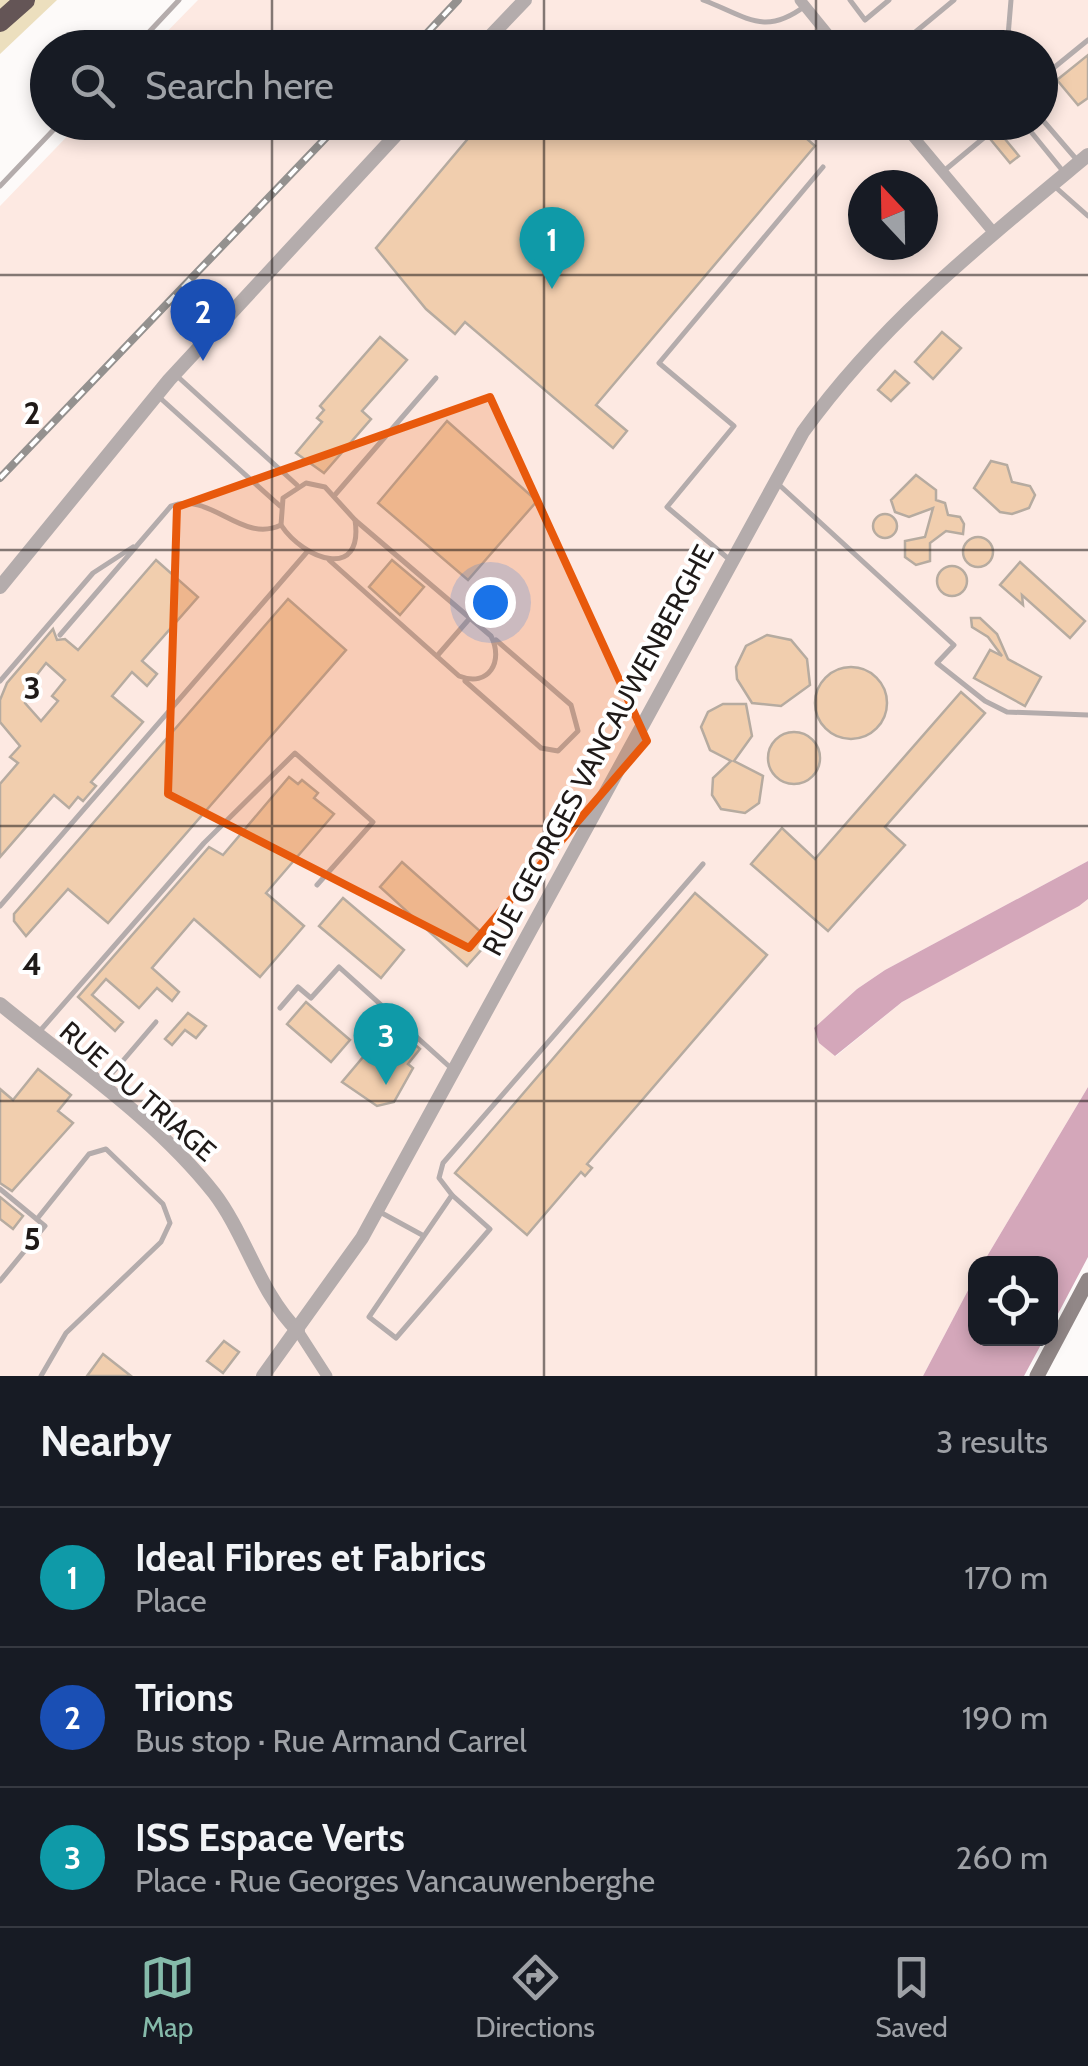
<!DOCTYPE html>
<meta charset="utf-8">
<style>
:root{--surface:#171b24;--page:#20242c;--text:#f1f3f6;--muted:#9ea1a6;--line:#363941;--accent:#85baaa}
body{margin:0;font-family:Cabin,sans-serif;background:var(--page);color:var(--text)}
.controls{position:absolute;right:30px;bottom:30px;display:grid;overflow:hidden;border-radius:20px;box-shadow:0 5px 15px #0003}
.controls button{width:90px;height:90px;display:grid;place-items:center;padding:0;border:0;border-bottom:2px solid var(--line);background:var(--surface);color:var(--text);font:50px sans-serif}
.compass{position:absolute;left:848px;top:170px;width:90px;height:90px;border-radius:50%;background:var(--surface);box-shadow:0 5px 15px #0003;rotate:338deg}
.you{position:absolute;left:490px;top:602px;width:35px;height:35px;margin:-25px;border:8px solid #fff;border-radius:50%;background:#1a73e8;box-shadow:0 0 0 15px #1a73e833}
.badge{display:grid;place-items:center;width:65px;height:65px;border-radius:50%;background:var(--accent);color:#fff;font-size:32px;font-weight:700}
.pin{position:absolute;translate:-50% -82px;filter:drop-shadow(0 2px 5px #0008)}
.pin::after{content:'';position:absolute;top:52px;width:35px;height:30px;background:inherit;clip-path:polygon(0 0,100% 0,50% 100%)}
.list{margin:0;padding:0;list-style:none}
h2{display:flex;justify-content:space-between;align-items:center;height:130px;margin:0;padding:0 40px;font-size:42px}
h2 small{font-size:32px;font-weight:400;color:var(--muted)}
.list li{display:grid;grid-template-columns:65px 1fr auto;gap:30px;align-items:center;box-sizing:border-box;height:140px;padding:0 40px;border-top:2px solid var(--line)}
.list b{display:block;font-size:38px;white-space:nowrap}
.list p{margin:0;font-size:32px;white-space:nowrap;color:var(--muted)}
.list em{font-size:32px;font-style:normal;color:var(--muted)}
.icon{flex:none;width:55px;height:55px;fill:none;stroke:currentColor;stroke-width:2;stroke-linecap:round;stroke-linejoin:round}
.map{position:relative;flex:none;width:1088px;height:1376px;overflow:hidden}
.search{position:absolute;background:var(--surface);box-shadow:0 5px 15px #0003;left:30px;right:30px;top:30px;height:110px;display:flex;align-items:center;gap:25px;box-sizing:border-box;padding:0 35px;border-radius:55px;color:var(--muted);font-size:38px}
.sheet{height:550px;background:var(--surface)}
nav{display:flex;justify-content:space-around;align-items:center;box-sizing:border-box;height:140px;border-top:2px solid var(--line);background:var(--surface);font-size:28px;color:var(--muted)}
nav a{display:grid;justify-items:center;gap:5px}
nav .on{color:var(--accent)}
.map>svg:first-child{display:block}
.built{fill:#fde9e2;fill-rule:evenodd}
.green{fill:#ecdfbe}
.water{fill:#d4a7ba}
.building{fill:#f1ceae;stroke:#b6aba0;stroke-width:2.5;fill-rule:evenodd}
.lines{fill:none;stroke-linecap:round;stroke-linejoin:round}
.service{stroke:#b4acac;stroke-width:5}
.minor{stroke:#b4acac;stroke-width:11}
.tertiary{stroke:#b4acac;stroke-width:14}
.secondary{stroke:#918787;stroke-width:15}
.motorway{stroke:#645556;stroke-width:20}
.rail-casing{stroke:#94918f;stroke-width:8}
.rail{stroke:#fff;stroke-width:4;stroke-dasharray:11;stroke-linecap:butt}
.marked{fill:#e8590c;fill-opacity:0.2;stroke:#e8590c;stroke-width:8;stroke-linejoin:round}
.grid{fill:none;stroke:#1f1a18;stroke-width:2.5;stroke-opacity:0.55}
.labels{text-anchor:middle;stroke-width:8;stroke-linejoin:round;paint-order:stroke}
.street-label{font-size:28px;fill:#1f1a18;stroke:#fff}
.grid-label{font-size:32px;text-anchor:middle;font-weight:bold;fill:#1f1a18;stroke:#fff;stroke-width:8;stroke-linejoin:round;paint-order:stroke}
</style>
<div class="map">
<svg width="1088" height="1376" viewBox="0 0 1088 1376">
<rect width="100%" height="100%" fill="#fdfaf9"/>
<!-- built -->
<path class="built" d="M198 0H1088V861L885 970 857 989 814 1028 819 1043 836 1056 902 1002 1088 899V1087L983 1263 976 1264 975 1277 923 1376H0V206L80 123 1040 122V48L152 47ZM863 185H923V245H863Z"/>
<!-- green -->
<polygon class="green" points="0,0 57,0 0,54"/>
<!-- water -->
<g class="water">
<polygon points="1088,861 1088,899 1079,906 902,1002 835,1056 819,1043 814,1028 857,989 885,970"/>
<polygon points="1088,1087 1088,1257 1051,1327 1050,1264 983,1263"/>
<polygon points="975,1277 976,1338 1044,1339 1024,1376 923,1376"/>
</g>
<!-- building -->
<g class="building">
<polygon points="633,32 685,43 685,48 597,48"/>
<polygon points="1088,55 1088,98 1078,105 1057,80"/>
<polygon points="482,122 833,122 807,139 815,146 596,405 627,431 613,448 465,322 455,334 426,309 376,248"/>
<polygon points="1000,133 1019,156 1010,163 991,140"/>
<polygon points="942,332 961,348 933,379 915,362"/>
<polygon points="380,337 407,360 362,411 371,419 324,473 296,453 322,422 317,418 324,410 320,406"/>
<polygon points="895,371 909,383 891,401 878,390"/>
<polygon points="447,421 537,501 468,580 378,503"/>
<polygon points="991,461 1007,465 1012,482 1030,486 1035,495 1029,508 1012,514 1000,512 974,488"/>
<polygon points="916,475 936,490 936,500 945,503 948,515 960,517 964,524 963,534 946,531 930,543 930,561 916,565 905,557 905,541 925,537 933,508 909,517 895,512 891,500"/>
<circle cx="885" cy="526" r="12"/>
<circle cx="978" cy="552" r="15"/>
<path d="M156 560 198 597 142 661 157 674 147 686 132 672 112 696 143 722 91 782 96 786 83 801 78 797 69 808 54 795 0 857V784L18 763 10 757 20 746 0 722V700L7 683 53 629 57 640 65 639 78 650ZM46 663 65 680 52 696 58 701 41 721 25 703 26 689Z"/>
<polygon points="392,560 424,587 400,615 369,587"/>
<polygon points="1020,562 1085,621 1070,638 1022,595 1023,605 1000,585"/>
<circle cx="952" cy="581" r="15"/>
<polygon points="288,599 346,650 108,923 68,889 26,936 14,921 14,914"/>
<polygon points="971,618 980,618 997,634 1008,659 1041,677 1025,706 974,678 990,650 1002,656 988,637 972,627"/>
<polygon points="767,635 791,640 807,659 810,685 781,706 752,703 737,679 736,667 746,646"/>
<circle cx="851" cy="703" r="36"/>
<polygon points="961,692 985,713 885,827 905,845 828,931 751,864 782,828 815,859"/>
<polygon points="723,704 746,704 752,736 734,761 763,776 759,803 745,813 721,809 712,795 713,778 731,761 710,750 701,727 708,712"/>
<circle cx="794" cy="758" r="26"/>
<polygon points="289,777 298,784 302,780 318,793 314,798 334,814 266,893 304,926 260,977 194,919 152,968 179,992 172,1001 157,988 139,1008 106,979 92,995 123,1022 115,1031 78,997 209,847 223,855"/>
<polygon points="402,862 490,940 467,966 380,887"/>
<polygon points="695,893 767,955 587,1164 592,1168 585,1176 581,1172 527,1235 455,1173"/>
<polygon points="343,898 404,950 381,978 319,926"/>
<polygon points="306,1002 350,1040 331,1062 287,1024"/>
<polygon points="188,1013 206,1026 196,1038 185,1030 172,1045 165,1039"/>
<polygon points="391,1024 420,1049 408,1064 413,1068 394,1102 377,1106 342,1082"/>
<polygon points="38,1069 71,1095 58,1111 73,1123 12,1191 0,1183 0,1089 13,1100"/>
<polygon points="0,1197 23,1216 13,1229 0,1219"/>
<polygon points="224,1341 239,1352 223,1373 207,1361"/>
<polygon points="103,1354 131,1376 87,1376"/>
</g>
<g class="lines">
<!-- service -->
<g class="service">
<path d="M703 0C746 16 764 37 805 6"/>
<polyline points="850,0 865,20 889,0"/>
<polyline points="134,48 179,0"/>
<polyline points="896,48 954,0"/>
<polyline points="1007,48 1011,0"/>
<polyline points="1040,79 1088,40"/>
<polyline points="1040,117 1077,160"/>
<polyline points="1023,122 1062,170"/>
<polyline points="945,170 1003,122"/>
<polyline points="1053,185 1088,216"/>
<polyline points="0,186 61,122"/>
<polyline points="177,376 297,485"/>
<polyline points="159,397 280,506"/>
<polyline points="776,482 954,645 937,663 985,701 1007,712 1088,715"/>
<path d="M306 483 325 487 355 520C364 581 304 560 281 525L283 498Z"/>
<polyline points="334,496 436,378"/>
<path d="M329 560 459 676C489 688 504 661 491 636L355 520"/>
<polyline points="730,560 667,507 734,426 659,363 823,167"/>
<path d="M60 635 171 506C211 491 241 544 281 525"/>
<polyline points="437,656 470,618"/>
<polyline points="0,681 93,573 133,547"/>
<polyline points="465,681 541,748 558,751 578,731 571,705 496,640"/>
<polyline points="0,906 307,552"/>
<polyline points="280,1008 298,987 311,998 339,967 451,1068"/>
<polyline points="39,1032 204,843 295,753 373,822 317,885"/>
<polyline points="103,1084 156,1022"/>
<polyline points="0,1189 45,1226 0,1281"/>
<polyline points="452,1195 439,1178 443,1163 703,864"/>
<polyline points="380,1212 424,1236 369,1317 396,1338 490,1229 452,1195 424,1236"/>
<polyline points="37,1219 89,1154 106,1149 163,1204 170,1223 161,1242 66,1333 41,1376"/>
</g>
<!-- minor -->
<g class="minor">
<polyline points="800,0 839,48"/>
<polyline points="901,122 994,233"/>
<polyline points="298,1331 327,1376"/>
</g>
<!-- tertiary -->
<g class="tertiary">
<polyline points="479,48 525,0"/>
<polyline points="0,587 169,380 408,122"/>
<path d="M0 1004C72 1063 156 1119 214 1193 246 1235 260 1294 298 1331"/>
<path d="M263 1376 362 1238 803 432C882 322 984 241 1088 155"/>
</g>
<!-- secondary -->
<polyline class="secondary" points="1037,1376 1088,1280"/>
<!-- motorway -->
<polyline class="motorway" points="0,22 25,0"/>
<defs>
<g id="rail">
<polyline points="413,48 458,0"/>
<polyline points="0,478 341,122"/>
</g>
</defs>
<!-- rail casing -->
<use href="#rail" class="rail-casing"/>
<!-- rail -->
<use href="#rail" class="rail"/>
</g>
<!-- marked area -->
<path class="marked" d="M490 397 647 741 469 948 168 794 177 507Z"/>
<!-- grid -->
<path class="grid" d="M272 0V48M544 0V48M816 0V48M272 122V1376M544 122V1376M816 122V1376M0 275H1088M0 550H1088M0 826H1088M0 1101H1088"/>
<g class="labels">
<!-- street labels -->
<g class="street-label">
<text transform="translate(598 750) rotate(-62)" y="10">RUE GEORGES VANCAUWENBERGHE</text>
<text transform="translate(138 1091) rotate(41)" y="10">RUE DU TRIAGE</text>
</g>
</g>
<g class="grid-label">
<text x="32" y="424">2</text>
<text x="32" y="699">3</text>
<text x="32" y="975">4</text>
<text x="32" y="1250">5</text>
</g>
</svg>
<div class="controls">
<button><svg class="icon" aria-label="locate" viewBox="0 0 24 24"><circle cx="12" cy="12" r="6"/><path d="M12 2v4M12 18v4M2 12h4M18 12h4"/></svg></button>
</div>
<svg class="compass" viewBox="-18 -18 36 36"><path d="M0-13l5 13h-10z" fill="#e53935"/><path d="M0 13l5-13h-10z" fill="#9ea1a6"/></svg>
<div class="you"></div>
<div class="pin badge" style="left:552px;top:289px;background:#0f9aa8">1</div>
<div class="pin badge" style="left:203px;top:361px;background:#1a4fb4">2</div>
<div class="pin badge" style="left:386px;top:1085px;background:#0f9aa8">3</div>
<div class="search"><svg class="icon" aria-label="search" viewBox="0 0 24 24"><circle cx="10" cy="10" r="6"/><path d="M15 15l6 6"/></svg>Search here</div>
</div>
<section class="sheet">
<h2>Nearby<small>3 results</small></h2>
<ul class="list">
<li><span class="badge" style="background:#0f9aa8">1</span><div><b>Ideal Fibres et Fabrics</b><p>Place</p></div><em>170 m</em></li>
<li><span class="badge" style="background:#1a4fb4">2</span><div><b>Trions</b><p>Bus stop · Rue Armand Carrel</p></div><em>190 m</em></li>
<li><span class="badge" style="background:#0f9aa8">3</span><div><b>ISS Espace Verts</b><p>Place · Rue Georges Vancauwenberghe</p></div><em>260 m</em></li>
</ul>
</section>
<nav>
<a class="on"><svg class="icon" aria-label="map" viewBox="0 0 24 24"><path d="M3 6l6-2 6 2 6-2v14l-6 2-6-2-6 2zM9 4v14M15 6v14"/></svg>Map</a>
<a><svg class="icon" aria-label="directions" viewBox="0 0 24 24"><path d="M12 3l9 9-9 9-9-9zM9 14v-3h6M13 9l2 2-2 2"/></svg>Directions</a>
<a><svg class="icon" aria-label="saved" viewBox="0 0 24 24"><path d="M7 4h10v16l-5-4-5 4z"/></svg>Saved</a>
</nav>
